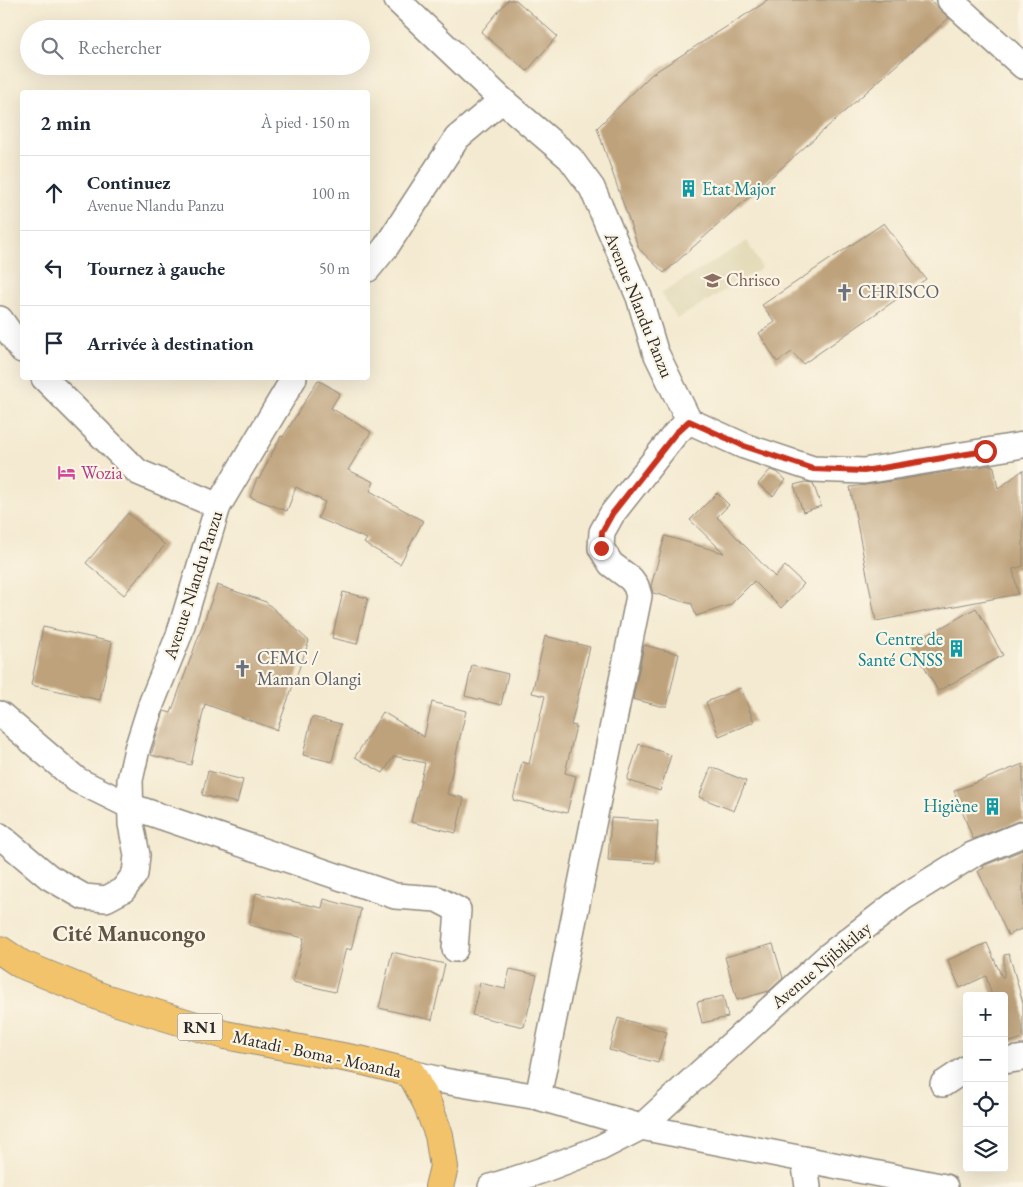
<!DOCTYPE html>
<html lang="fr">
<meta charset="utf-8">
<style>
:root{--surface:#fff;--page:#f2f2f3;--text:#1f2937;--muted:#747a83;--line:#e0e1e3}
body{margin:0;font-family:"EB Garamond",serif;background:var(--page);color:var(--text)}
.controls{position:absolute;right:15px;bottom:15px;display:grid;overflow:hidden;border-radius:5px;box-shadow:0 5px 20px #0002}
.controls button{width:45px;height:45px;display:grid;place-items:center;padding:0;border:0;border-bottom:1px solid var(--line);background:var(--surface);color:var(--text);font:25px sans-serif}
.stop{position:absolute;width:15px;height:15px;margin:-11px;border:4px solid #c8321e;border-radius:50%;background:#fff}
.stop.end{background:#c8321e;border-color:#fff;box-shadow:0 1px 5px #0008}
.list{margin:0;padding:0;list-style:none}
h2{display:flex;justify-content:space-between;align-items:center;height:65px;margin:0;padding:0 20px;font-size:21px}
h2 small{font-size:16px;font-weight:400;color:var(--muted)}
.list li{display:grid;grid-template-columns:32px 1fr auto;gap:15px;align-items:center;box-sizing:border-box;height:75px;padding:0 20px;border-top:1px solid var(--line)}
.list b{display:block;font-size:19px;white-space:nowrap}
.list p{margin:0;font-size:16px;white-space:nowrap;color:var(--muted)}
.list em{font-size:16px;font-style:normal;color:var(--muted)}
.icon{flex:none;width:28px;height:28px;fill:none;stroke:currentColor;stroke-width:2;stroke-linecap:round;stroke-linejoin:round}
.map{position:relative;flex:none;width:1023px;height:1187px;overflow:hidden}
.search{position:absolute;background:var(--surface);box-shadow:0 5px 20px #0002;left:20px;top:20px;width:350px;height:55px;display:flex;align-items:center;gap:12px;box-sizing:border-box;padding:0 18px;border-radius:28px;color:var(--muted);font-size:19px}
.panel{position:absolute;background:var(--surface);box-shadow:0 5px 20px #0002;left:20px;top:90px;width:350px;height:290px;border-radius:5px}
.map>svg:first-child{display:block}
.built{fill:#e3dbba}
.building{fill:#bea27c}
.lines{fill:none;stroke-linecap:round;stroke-linejoin:round}
.minor-casing{stroke:#908a7e;stroke-width:28}
.trunk-casing{stroke:#908a7e;stroke-width:30}
.minor{stroke:#fff;stroke-width:25}
.trunk{stroke:#f2c36a;stroke-width:28}
.route{stroke:#c8321e;stroke-width:6}
.labels{text-anchor:middle;stroke-width:4.5;stroke-linejoin:round;paint-order:stroke}
.shield{fill:#fcf5e5;stroke:#6a6863;stroke-width:1}
.shield-label{font-size:16px;font-weight:bold;fill:#2b2b2b}
.culture-label{font-size:18px;fill:#0d838f;stroke:#fcf5e5;text-anchor:end}
.education-label{font-size:18px;fill:#785e54;stroke:#fcf5e5;text-anchor:start}
.worship-label{font-size:18px;fill:#5b616d;stroke:#fcf5e5;text-anchor:start}
.street-label{font-size:18px;fill:#2b2b2b;stroke:#fcf5e5}
.hotel-label{font-size:18px;fill:#b23c85;stroke:#fcf5e5;text-anchor:start}
.district-label{font-size:22px;font-weight:bold;fill:#5e5547;stroke:#fcf5e5}
</style>
<div class="map">
<svg width="1023" height="1187" viewBox="0 0 1023 1187">
<rect width="100%" height="100%" fill="#fcf5e5"/>
<filter id="ink" filterUnits="userSpaceOnUse"><feTurbulence type="fractalNoise" baseFrequency=".02" numOctaves="2"/><feDisplacementMap in="SourceGraphic" scale="10" xChannelSelector="R" yChannelSelector="G"/><feConvolveMatrix kernelMatrix="1 2 1 2 8 2 1 2 1" color-interpolation-filters="sRGB"/></filter>
<filter id="wash" filterUnits="userSpaceOnUse"><feTurbulence type="fractalNoise" baseFrequency=".0096" numOctaves="4" result="noise"/><feDisplacementMap in="SourceGraphic" scale="20" xChannelSelector="R" yChannelSelector="G"/><feGaussianBlur stdDeviation="1.12" result="paint"/><feColorMatrix in="noise" values="0 0 0 0 0 0 0 0 0 0 0 0 0 0 0 0 0 1.4 0 .05"/><feComposite in="paint" operator="in"/></filter>
<g filter="url(#wash)">
<rect width="100%" height="100%" fill="#f4ead1"/>
<!-- built -->
<polygon class="built" points="747,241 762,268 677,319 661,293"/>
<g id="blocks">
<!-- building -->
<g class="building">
<polygon points="508,0 516,0 557,36 527,71 481,32"/>
<polygon points="766,0 930,0 949,18 664,273 639,249 597,128 652,74 764,3"/>
<polygon points="884,223 926,279 803,364 792,352 777,362 759,333 775,322 762,305"/>
<polygon points="318,380 340,393 331,408 371,432 348,470 374,482 370,491 423,521 400,564 364,543 367,539 318,518 325,502 296,487 287,511 250,497 257,478 259,479 281,436 283,437"/>
<polygon points="991,465 994,467 998,489 1023,470 1023,566 1013,569 1018,594 876,621 850,487 866,485"/>
<polygon points="770,470 777,472 786,480 773,496 758,484"/>
<polygon points="805,482 813,483 821,506 803,512 794,485"/>
<polygon points="717,493 729,505 717,517 775,577 785,566 804,584 781,608 754,581 730,605 696,616 692,604 653,593 651,586 665,536 724,553 690,520"/>
<polygon points="128,513 165,545 124,595 86,563"/>
<polygon points="217,585 266,602 309,641 277,730 205,704 191,765 151,755 164,711 171,713"/>
<polygon points="343,592 368,598 357,644 332,638"/>
<polygon points="976,608 1003,655 938,691 912,644"/>
<polygon points="43,627 112,642 100,700 31,685"/>
<polygon points="545,636 590,647 571,725 576,726 565,773 576,776 567,813 513,800 522,762 529,764 545,696 532,693"/>
<polygon points="644,645 679,654 667,706 660,706 633,699"/>
<polygon points="472,665 508,674 501,705 465,696"/>
<polygon points="741,688 754,722 719,736 706,702"/>
<polygon points="432,702 466,711 447,794 464,798 456,833 411,822 425,763 394,756 383,773 355,757 383,712 424,737"/>
<polygon points="312,717 341,724 332,762 303,755"/>
<polygon points="639,744 671,755 660,791 627,780"/>
<polygon points="1023,764 1023,820 1018,821 973,839 954,791"/>
<polygon points="711,767 746,781 734,811 699,797"/>
<polygon points="208,771 243,780 237,803 202,795"/>
<polygon points="611,818 658,821 655,863 608,860"/>
<polygon points="1023,850 1023,928 1008,935 978,871 984,868 983,866"/>
<polygon points="256,893 322,908 324,899 361,909 351,950 346,948 335,992 293,982 304,938 249,925"/>
<polygon points="987,943 1002,977 1004,977 1004,955 1009,954 1023,1003 1023,1038 1004,1044 1004,996 992,996 986,976 960,988 948,960"/>
<polygon points="773,944 783,978 769,991 737,1000 725,957"/>
<polygon points="392,952 445,964 432,1020 379,1008"/>
<polygon points="510,969 537,975 524,1027 472,1015 480,983 505,989"/>
<polygon points="723,996 728,1017 702,1023 697,1002"/>
<polygon points="618,1018 667,1032 658,1063 609,1050"/>
</g>
</g>
</g>
<g filter="url(#ink)">
<use href="#blocks" fill-opacity="0" stroke="#908a7e" stroke-width="1"/>
<g class="lines">
<defs>
<g id="minor">
<polyline points="397,0 502,100"/>
<polyline points="950,0 1023,66"/>
<polyline points="368,269 386,247 457,138 502,100 570,158 592,188 639,297 655,351 689,421 744,446 813,469 864,471 1023,445"/>
<polyline points="0,319 22,350"/>
<polyline points="44,378 138,472 218,506"/>
<polyline points="0,714 77,780 130,806 395,896 437,899 458,910 455,949"/>
<polyline points="0,836 49,877 84,897 106,899 123,890 135,874 137,855 131,824 130,780 137,749 152,702 179,635 218,506 294,378"/>
<polyline points="1004,1061 1023,1058"/>
<polyline points="411,1073 444,1081 538,1097 641,1127 945,1187"/>
<polyline points="943,1084 967,1068"/>
<polyline points="538,1097 639,596 636,586 631,579 611,564 601,548 602,532 612,514 675,434 689,421"/>
<polyline points="804,1159 808,1187"/>
<polyline points="491,1187 540,1171 598,1149 641,1127 828,956 904,897 972,855 1023,834"/>
</g>
<polyline id="trunk" points="0,950 21,964 101,997 225,1035 364,1061 411,1073 427,1103 439,1135 444,1167 439,1187"/>
</defs>
<!-- minor casing -->
<use href="#minor" class="minor-casing"/>
<!-- trunk casing -->
<use href="#trunk" class="trunk-casing"/>
<!-- minor -->
<use href="#minor" class="minor"/>
<!-- trunk -->
<use href="#trunk" class="trunk"/>
</g>
</g>
<g class="lines" filter="url(#ink)">
<!-- route -->
<polyline class="route" points="601,548 602,532 612,514 675,434 689,421 744,446 813,469 864,471 985,451"/>
</g>
<!-- icons -->
<defs>
<symbol id="building-bare" viewBox="-9 -9 18 18"><path d="M-4-6H4V6H1V3H-1V6H-4ZM-2.5-4.3h1.7v1.8h-1.7ZM.8-4.3h1.7v1.8H.8ZM-2.5-1h1.7V.8h-1.7ZM.8-1h1.7V.8H.8Z" fill="#0f9aa8" stroke="#fcf5e5" stroke-width="2.5" paint-order="stroke"/></symbol>
<symbol id="school-bare" viewBox="-9 -9 18 18"><path d="M0-5L7-2L0 1L-7-2ZM-4 1L0 2.5L4 1V4Q0 6-4 4Z" fill="#8d6e63" stroke="#fcf5e5" stroke-width="2.5" paint-order="stroke"/></symbol>
<symbol id="church-bare" viewBox="-9 -9 18 18"><path d="M-1.2-6h2.4v3.5h3.3v2.4h-3.3V6h-2.4V-.1h-3.3v-2.4h3.3Z" fill="#6b7280" stroke="#fcf5e5" stroke-width="2.5" paint-order="stroke"/></symbol>
<symbol id="hotel-bare" viewBox="-9 -9 18 18"><path d="M-6-4.5h1.5V1H6V5H4.5V3h-9V5H-6ZM-4 0a1.8 1.8 0 1 1 3.6 0ZM.5 0V-2.5h3Q6-2.5 6 0Z" fill="#d1479c" stroke="#fcf5e5" stroke-width="2.5" paint-order="stroke"/></symbol>
</defs>
<g fill-rule="evenodd">
<use href="#building-bare" x="676" y="176" width="25" height="25"/>
<use href="#school-bare" x="700" y="268" width="25" height="25"/>
<use href="#church-bare" x="832" y="280" width="25" height="25"/>
<use href="#hotel-bare" x="54" y="460" width="25" height="25"/>
<use href="#building-bare" x="944" y="636" width="25" height="25"/>
<use href="#church-bare" x="230" y="656" width="25" height="25"/>
<use href="#building-bare" x="980" y="794" width="25" height="25"/>
</g>
<g class="labels">
<!-- shield labels -->
<rect class="shield" x="177.5" y="1013.5" width="45" height="27" rx="4"/>
<g class="shield-label">
<text x="200" y="1033">RN1</text>
</g>
<!-- culture labels -->
<g class="culture-label">
<text x="702" y="195" text-anchor="start">Etat Major</text>
<text x="943" y="645">Centre de<tspan x="943" dy="21">Santé CNSS</tspan></text>
<text x="978" y="812">Higiène</text>
</g>
<!-- education labels -->
<g class="education-label">
<text x="726" y="286">Chrisco</text>
</g>
<!-- worship labels -->
<g class="worship-label">
<text x="858" y="298">CHRISCO</text>
<text x="257" y="664">CFMC /<tspan x="257" dy="21">Maman Olangi</tspan></text>
</g>
<!-- street labels -->
<g class="street-label">
<text transform="translate(639 305) rotate(68)" y="6">Avenue Nlandu Panzu</text>
<text transform="translate(193 585) rotate(-72)" y="6">Avenue Nlandu Panzu</text>
<text transform="translate(821 965) rotate(-40)" y="6">Avenue Njibikilay</text>
<text transform="translate(317 1054) rotate(12)" y="6">Matadi - Boma - Moanda</text>
</g>
<!-- hotel labels -->
<g class="hotel-label">
<text x="81" y="479">Wozia</text>
</g>
<!-- district labels -->
<g class="district-label">
<text x="129" y="941">Cité Manucongo</text>
</g>
</g>
</svg>
<div class="controls">
<button>+</button>
<button>−</button>
<button><svg class="icon" aria-label="locate" viewBox="0 0 24 24"><circle cx="12" cy="12" r="6"/><path d="M12 2v4M12 18v4M2 12h4M18 12h4"/></svg></button>
<button><svg class="icon" aria-label="layers" viewBox="0 0 24 24"><path d="M12 4l9 5-9 5-9-5zM3 14l9 5 9-5"/></svg></button>
</div>
<div class="stop" style="left:985px;top:451px"></div>
<div class="stop end" style="left:601px;top:548px"></div>
<div class="search"><svg class="icon" aria-label="search" viewBox="0 0 24 24"><circle cx="10" cy="10" r="6"/><path d="M15 15l6 6"/></svg>Rechercher</div>
<section class="panel">
<h2>2 min<small>À pied · 150 m</small></h2>
<ul class="list">
<li><svg class="icon" aria-label="ahead" viewBox="0 0 24 24"><path d="M12 20V5M6 11l6-6 6 6"/></svg><div><b>Continuez</b><p>Avenue Nlandu Panzu</p></div><em>100 m</em></li>
<li><svg class="icon" aria-label="left" viewBox="0 0 24 24"><path d="M17 20v-9H6M10 6l-5 5 5 5"/></svg><div><b>Tournez à gauche</b></div><em>50 m</em></li>
<li><svg class="icon" aria-label="arrive" viewBox="0 0 24 24"><path d="M6 21V4h12l-3 4 3 4H6"/></svg><div><b>Arrivée à destination</b></div></li>
</ul>
</section>
</div>
